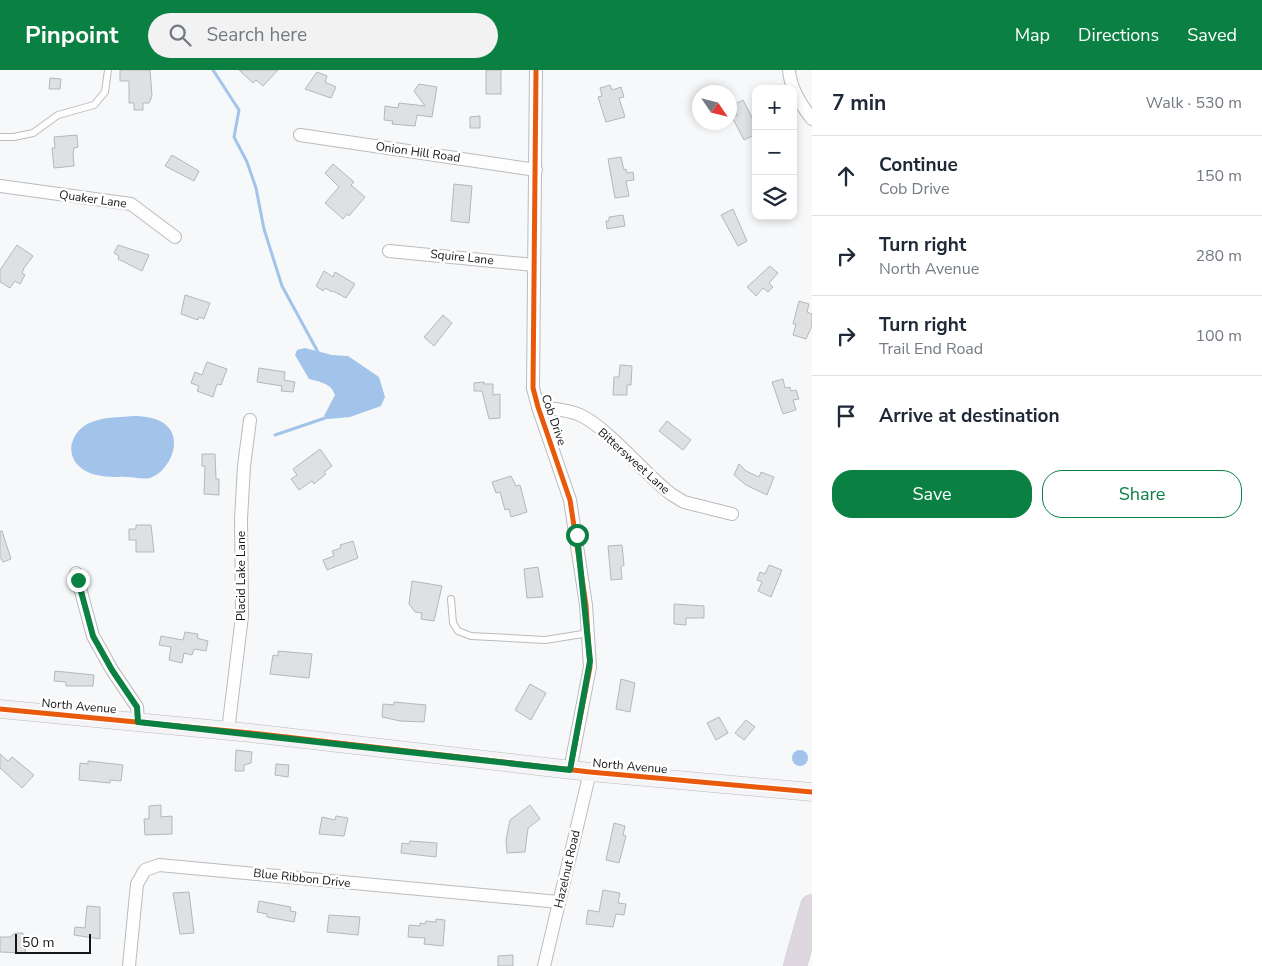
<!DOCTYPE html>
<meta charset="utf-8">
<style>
:root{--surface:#fff;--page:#f2f2f3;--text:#1f2937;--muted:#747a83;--line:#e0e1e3;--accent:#0b8043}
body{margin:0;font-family:"Nunito Sans",sans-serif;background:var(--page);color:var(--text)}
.controls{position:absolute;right:15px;top:15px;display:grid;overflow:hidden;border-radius:10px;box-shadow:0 2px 8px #0003}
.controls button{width:45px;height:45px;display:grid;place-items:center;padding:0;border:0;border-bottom:1px solid var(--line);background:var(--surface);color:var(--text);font:25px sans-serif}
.compass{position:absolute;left:692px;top:15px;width:45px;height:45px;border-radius:50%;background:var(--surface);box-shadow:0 2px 8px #0003;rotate:125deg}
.scale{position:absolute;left:15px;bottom:12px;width:76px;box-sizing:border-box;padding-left:5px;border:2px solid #151618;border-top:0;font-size:14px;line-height:18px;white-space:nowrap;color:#151618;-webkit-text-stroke:4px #fff;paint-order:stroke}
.stop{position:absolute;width:15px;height:15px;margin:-11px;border:4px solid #0b8043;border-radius:50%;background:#fff}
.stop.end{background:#0b8043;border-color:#fff;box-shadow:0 1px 5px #0008}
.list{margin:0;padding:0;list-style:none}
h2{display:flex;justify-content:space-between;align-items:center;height:65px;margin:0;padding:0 20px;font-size:21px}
h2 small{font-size:16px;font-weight:400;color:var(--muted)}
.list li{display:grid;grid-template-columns:32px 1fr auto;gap:15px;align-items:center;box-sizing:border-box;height:80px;padding:0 20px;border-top:1px solid var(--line)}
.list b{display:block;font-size:19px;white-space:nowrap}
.list p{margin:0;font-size:16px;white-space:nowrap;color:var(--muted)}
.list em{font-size:16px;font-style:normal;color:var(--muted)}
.actions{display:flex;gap:10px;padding:15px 20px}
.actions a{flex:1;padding:11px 0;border:1px solid var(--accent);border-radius:20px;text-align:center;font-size:18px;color:var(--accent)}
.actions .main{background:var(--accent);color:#fff}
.icon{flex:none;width:28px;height:28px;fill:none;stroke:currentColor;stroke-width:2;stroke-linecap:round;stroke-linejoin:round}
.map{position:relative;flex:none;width:812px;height:896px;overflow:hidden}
header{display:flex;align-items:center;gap:30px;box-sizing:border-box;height:70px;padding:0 25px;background:var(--accent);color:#fff}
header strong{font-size:24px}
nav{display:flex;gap:28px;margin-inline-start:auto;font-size:18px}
.search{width:350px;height:45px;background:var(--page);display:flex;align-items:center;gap:12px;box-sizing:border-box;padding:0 18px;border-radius:28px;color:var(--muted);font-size:19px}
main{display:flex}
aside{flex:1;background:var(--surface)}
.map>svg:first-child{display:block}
.water{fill:#a3c4ea}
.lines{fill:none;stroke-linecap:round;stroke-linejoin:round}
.stream{stroke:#a3c4ea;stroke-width:3}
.building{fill:#dee0e1;stroke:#b5b7b9}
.lane-casing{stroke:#babbbd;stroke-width:8}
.street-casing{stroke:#babbbd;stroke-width:14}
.secondary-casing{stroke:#babbbd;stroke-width:19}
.highway-casing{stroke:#d2d3d4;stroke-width:24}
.lane{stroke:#fefefe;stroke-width:6}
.street{stroke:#fefefe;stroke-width:12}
.secondary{stroke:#f4f3f5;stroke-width:18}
.highway{stroke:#dfd7e0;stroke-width:22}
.cycleway-casing{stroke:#fff;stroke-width:8}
.cycleway{stroke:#e8590c;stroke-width:5}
.route{stroke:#0b8043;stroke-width:6}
.labels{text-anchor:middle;stroke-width:5;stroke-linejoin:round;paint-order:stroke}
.street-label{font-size:12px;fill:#151618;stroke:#fff}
</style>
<header>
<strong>Pinpoint</strong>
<div class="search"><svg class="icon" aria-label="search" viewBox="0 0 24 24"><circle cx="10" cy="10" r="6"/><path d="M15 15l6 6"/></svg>Search here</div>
<nav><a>Map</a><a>Directions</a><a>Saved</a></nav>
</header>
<main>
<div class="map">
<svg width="812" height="896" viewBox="0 0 812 896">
<rect width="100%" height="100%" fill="#f6f8fa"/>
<!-- water -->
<g class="water">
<path d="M305 278 332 285 348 286 379 307 385 327 381 336 350 347 329 349 324 346 335 325C331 313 320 312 309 309L295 285 297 280Z"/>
<path d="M134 346C144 346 159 348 166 355 184 370 169 402 150 408 141 410 129 406 119 407 105 407 87 406 77 394 72 389 70 379 72 373 80 346 111 348 134 346Z"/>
<circle cx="800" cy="688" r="8"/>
</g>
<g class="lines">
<!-- stream -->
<g class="stream">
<polyline points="213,0 239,40 234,67 247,92 256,118 264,159 282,216 319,284"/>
<polyline points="275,365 331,346"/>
</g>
</g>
<!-- building -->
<g class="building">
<polygon points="120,0 150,0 152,26 149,33 143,33 143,40 134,40 134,33 129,33 129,11 120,11"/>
<polygon points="239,0 278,0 263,16 256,10 253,13"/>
<rect x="486" y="0" width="15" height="24"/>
<polygon points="317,2 327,6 325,12 336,17 331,28 305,19"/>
<polygon points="50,8 61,9 60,19 49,19"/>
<polygon points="419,14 437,17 432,47 417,45 415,56 392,54 393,51 384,50 385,36 398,38 399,33 425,36 414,21"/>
<polygon points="610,15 612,20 621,17 624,27 619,28 625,47 606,52 598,27 602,26 600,18"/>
<polygon points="743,30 756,55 756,64 744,70 732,47 738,45 731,40 733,35"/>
<polygon points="480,46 480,58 470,58 470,47"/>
<polygon points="77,65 78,77 74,78 73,84 74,96 54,98 52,78 55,78 54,67"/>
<polygon points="172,85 199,101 194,111 165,96"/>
<polygon points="621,87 624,100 626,99 627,103 633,102 634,110 626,111 629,126 615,128 608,89"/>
<polygon points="333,94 354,112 351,115 365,127 349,146 347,144 343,149 325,133 339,117 325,103"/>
<polygon points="454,114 472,116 469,153 451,151"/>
<polygon points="733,139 747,171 738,176 721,145"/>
<polygon points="623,145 625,156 607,159 606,151 609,151 609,147"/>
<polygon points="17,175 33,186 24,198 22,203 25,205 20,214 15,211 10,218 0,212 0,200"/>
<polygon points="118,175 149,185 142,201 118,189 119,186 114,183"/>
<polygon points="770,196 778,203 769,213 773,217 768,222 763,218 756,226 747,217"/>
<polygon points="324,201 333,207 335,202 355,214 346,228 333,221 332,222 325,218 323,221 316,216"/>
<polygon points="185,225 210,233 204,249 199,247 198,250 181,244"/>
<polygon points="799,231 809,234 807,242 812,244 812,256 806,269 793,265 796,254 793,254"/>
<polygon points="443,245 452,253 434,276 424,267"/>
<polygon points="207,292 227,299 221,315 217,314 213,327 197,321 199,316 191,313 195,302 202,305"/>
<polygon points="620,295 632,296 631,315 627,315 627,325 613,325 614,307 619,307"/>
<polygon points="259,298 285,302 284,310 295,312 293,322 281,321 282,316 257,312"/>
<polygon points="783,309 785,318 790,317 791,321 796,320 799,329 793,330 796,340 783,344 772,312"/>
<polygon points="484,312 484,314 493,314 493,325 500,324 500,348 489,349 482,321 474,321 474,313"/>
<polygon points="667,351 691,370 683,380 659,361"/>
<polygon points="320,379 332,396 324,402 326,404 314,414 312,411 299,420 291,409 297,405 293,399"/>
<polygon points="202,384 215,384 216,409 219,409 219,425 204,424 205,396 202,396"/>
<polygon points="739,394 746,401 759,407 761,402 774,407 767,425 746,415 734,405"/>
<polygon points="511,406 516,416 520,415 527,442 511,447 509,439 505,440 500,422 496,423 492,412"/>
<polygon points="136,455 151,455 154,482 136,482 136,470 129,470 129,459 136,459"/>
<polygon points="0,461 2,461 11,489 3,492 0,487"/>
<polygon points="353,471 358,488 327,500 323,490 334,486 332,481 341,478 340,475"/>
<polygon points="622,475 624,495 621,497 622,509 611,510 608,476"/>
<polygon points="769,495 782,500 771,527 758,521 762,512 757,510 760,502 765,504"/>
<polygon points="538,497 543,527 527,528 524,499"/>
<polygon points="412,511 442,516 434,551 421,549 422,543 415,542 409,534"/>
<polygon points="674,534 704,536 704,548 686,548 686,555 674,554"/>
<polygon points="185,562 198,564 197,568 208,571 206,581 194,579 192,585 184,583 182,593 169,590 171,577 159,575 161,566 183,570"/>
<polygon points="278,581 312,584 309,608 270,604 273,585 278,586"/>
<polygon points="55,601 94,605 93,616 66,616 66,612 54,611"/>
<polygon points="621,609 635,613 630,642 616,639"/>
<polygon points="530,614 546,623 531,650 515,640"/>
<polygon points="394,632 426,635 424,652 400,651 382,647 383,634 394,635"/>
<polygon points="719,647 728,663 716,670 707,653"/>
<polygon points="746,650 755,657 744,670 735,663"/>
<polygon points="236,680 252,682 251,693 244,695 244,701 235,701"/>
<polygon points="0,684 8,691 12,687 34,705 22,718 0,698"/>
<polygon points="88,691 123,695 121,711 110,710 110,713 79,710 80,693 88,694"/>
<polygon points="276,694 289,695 288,707 275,705"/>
<polygon points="161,735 161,747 172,746 172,764 145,765 144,749 149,749 149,736"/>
<polygon points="530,735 540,749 528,758 525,782 507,783 506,770 510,750"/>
<polygon points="336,746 348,748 344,766 319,764 322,747 335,750"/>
<polygon points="614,753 625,756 623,765 626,766 619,793 606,790"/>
<polygon points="410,771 437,773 436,787 401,783 402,773 409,774"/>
<polygon points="603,820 620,823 618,833 626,834 624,845 616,844 613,857 586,854 588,840 599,842"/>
<polygon points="189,822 194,863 180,864 173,823"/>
<polygon points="259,831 291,837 290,841 296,842 294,852 267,847 267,844 257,842"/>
<polygon points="87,836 100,837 100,869 74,865 75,857 85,858"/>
<polygon points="329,845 360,847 358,865 327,862"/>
<polygon points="436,849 445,850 443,876 424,874 425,868 408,867 409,855 420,856 420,853 425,854 426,851 436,852"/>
<polygon points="15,863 23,863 23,866 26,866 25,883 0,882 0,867 10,867"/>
<polygon points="513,885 513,896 498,896 498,886"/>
</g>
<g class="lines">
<defs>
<g id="lane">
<polyline points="0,67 14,67 33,63 58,45 94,35 105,22 108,0"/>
<polyline points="451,529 453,553 458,561 471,566 545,570 589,563"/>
</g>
<g id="street">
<polyline points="536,0 533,318 538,337 570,430 586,535 590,597 570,700"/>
<path d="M789 0C790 18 801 35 812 49"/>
<polyline points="300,65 536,100"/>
<polyline points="0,116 131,134 175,167"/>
<polyline points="389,181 534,195"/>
<path d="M538 337C552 339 567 339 580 345 607 357 645 404 671 424L684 432 732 444"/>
<polyline points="76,503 93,566 112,600 137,637 138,652"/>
<polyline points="228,661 242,546 241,449 244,396 250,350"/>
<polyline points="129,896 137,814 145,800 159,795 559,832"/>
<polyline points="544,896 590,702"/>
</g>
<polyline id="secondary" points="0,639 251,663 590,702 812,722"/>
<polyline id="highway" points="795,896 812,836"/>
</defs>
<!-- lane casing -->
<use href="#lane" class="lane-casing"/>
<!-- street casing -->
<use href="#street" class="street-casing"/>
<!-- secondary casing -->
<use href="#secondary" class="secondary-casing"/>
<!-- highway casing -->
<use href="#highway" class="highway-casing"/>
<!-- lane -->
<use href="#lane" class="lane"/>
<!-- street -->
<use href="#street" class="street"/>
<!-- secondary -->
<use href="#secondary" class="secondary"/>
<!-- highway -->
<use href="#highway" class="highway"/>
<defs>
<g id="cycleway">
<polyline points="536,0 533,318 538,337 570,430 586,535 590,597 570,700"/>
<polyline points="0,639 251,663 590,702 812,722"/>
</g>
</defs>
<!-- cycleway casing -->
<use href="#cycleway" class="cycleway-casing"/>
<!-- cycleway -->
<use href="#cycleway" class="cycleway"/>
</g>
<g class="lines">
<!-- route -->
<polyline class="route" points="78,510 93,566 112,600 137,637 138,652 570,700 590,591 577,465"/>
</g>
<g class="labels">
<!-- street labels -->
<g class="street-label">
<text transform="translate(418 82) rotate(8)" y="4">Onion Hill Road</text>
<text transform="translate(93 129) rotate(8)" y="4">Quaker Lane</text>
<text transform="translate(462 187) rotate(6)" y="4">Squire Lane</text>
<text transform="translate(554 350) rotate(71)" y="4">Cob Drive</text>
<text transform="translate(634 391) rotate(42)" y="4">Bittersweet Lane</text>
<text transform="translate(241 506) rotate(-90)" y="4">Placid Lake Lane</text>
<text transform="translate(79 636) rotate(5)" y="4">North Avenue</text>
<text transform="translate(630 696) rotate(5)" y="4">North Avenue</text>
<text transform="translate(567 799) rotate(-77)" y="4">Hazelnut Road</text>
<text transform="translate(302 808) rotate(6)" y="4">Blue Ribbon Drive</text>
</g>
</g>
</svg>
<div class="controls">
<button>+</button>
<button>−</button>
<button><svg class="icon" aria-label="layers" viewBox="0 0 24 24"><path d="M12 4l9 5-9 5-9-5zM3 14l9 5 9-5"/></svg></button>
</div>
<svg class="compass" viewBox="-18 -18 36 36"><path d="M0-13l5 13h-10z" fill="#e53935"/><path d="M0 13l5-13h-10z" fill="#747a83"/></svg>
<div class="scale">50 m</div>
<div class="stop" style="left:577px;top:465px"></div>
<div class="stop end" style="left:78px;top:510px"></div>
</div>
<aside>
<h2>7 min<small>Walk · 530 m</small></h2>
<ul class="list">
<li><svg class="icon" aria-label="ahead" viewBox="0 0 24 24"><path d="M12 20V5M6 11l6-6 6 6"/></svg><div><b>Continue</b><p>Cob Drive</p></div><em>150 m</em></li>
<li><svg class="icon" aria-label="right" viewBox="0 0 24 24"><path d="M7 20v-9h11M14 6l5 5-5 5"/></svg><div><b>Turn right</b><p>North Avenue</p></div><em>280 m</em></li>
<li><svg class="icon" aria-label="right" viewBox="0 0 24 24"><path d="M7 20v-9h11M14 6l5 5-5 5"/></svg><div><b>Turn right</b><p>Trail End Road</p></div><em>100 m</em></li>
<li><svg class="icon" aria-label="arrive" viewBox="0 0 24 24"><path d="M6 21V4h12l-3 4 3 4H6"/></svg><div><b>Arrive at destination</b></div></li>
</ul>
<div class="actions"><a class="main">Save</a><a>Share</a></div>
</aside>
</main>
